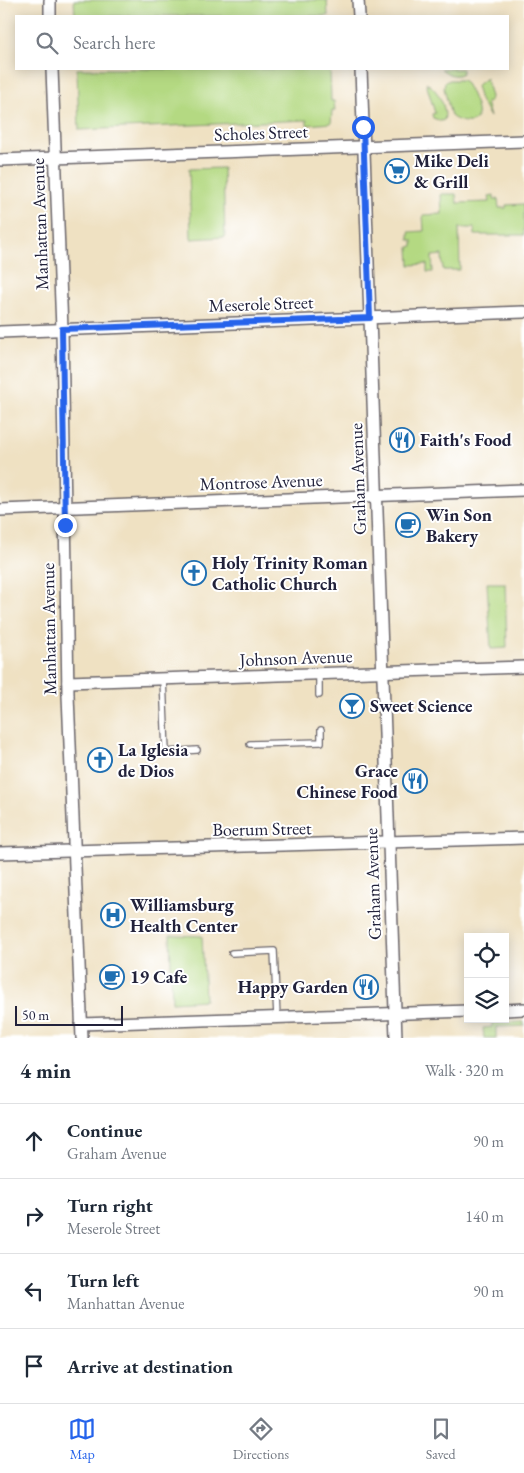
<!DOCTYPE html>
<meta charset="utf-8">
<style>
:root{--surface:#fff;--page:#f2f2f3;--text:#1f2937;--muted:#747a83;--line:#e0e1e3;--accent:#2563eb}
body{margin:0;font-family:"EB Garamond",serif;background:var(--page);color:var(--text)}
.controls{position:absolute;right:15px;bottom:15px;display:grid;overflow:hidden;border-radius:0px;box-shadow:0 2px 12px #0003}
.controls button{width:45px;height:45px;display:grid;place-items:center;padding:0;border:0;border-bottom:1px solid var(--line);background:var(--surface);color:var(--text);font:25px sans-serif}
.scale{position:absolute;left:15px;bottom:12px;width:108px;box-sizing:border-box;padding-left:5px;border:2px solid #22223b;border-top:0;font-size:14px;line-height:18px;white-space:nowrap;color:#22223b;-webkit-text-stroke:4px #fff;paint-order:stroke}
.stop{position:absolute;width:15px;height:15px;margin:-11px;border:4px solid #2563eb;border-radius:50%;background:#fff}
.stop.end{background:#2563eb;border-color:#fff;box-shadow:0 1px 5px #0008}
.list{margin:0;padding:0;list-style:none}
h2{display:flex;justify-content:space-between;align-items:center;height:65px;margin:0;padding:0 20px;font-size:21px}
h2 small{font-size:16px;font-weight:400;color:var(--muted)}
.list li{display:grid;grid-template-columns:32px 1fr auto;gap:15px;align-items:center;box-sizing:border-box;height:75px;padding:0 20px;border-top:1px solid var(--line)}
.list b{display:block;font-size:19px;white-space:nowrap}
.list p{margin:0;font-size:16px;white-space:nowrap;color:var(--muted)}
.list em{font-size:16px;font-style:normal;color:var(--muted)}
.icon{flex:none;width:28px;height:28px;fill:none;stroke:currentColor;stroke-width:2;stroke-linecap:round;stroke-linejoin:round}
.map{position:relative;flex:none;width:524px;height:1038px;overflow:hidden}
.search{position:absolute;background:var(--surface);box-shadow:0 2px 12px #0003;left:15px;right:15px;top:15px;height:55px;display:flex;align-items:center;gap:12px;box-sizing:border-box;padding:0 18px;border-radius:0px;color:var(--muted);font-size:19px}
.sheet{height:365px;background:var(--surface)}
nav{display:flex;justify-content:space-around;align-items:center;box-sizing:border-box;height:70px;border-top:1px solid var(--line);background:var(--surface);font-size:14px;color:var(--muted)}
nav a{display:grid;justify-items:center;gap:2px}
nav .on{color:var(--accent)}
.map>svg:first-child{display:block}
.green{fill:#b4d982;stroke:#6b7e5e}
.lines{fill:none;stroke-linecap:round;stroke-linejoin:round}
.lane-casing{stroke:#6a656a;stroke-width:8}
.street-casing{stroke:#6a656a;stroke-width:14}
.lane{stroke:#fff;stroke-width:5.5}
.street{stroke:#fff;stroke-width:11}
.route{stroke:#2563eb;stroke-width:6}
.labels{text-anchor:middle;stroke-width:4;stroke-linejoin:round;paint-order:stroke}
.street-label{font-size:18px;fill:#22223b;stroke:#fff}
.poi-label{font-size:18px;font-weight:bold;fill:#22223b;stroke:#fff;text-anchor:start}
</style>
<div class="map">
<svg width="524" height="1038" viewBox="0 0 524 1038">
<rect width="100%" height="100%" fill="#fff"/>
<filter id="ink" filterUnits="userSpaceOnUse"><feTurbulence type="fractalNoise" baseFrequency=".02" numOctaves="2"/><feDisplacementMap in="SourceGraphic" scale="10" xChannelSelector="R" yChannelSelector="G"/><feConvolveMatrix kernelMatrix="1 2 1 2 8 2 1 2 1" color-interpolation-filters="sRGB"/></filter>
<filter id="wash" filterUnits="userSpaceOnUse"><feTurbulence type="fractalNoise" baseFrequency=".0096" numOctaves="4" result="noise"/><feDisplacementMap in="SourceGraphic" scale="20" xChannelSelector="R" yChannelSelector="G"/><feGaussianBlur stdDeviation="1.12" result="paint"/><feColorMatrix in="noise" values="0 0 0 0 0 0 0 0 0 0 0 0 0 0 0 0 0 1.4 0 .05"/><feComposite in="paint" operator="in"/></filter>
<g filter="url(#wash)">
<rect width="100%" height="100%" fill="#efe1c2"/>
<!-- green -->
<g class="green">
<polygon points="74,0 327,0 328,16 75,16"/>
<polygon points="77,69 330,69 331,101 334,101 335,111 332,111 331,123 307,125 307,120 79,130"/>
<path d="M441 69H462V73C455 78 448 74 441 69Z"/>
<polygon points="486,78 491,97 489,103 486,102 490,117 480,100 476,86"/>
<path d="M450 80H463C469 86 480 110 477 118 473 126 456 121 451 116L444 88 445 82Z"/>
<path d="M426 83C437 87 448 110 444 120L441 121 433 118 432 114 435 113Z"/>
<polygon points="223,168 225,237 191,239 189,169"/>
<polygon points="441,194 456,194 457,203 490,202 489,196 494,195 494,199 498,199 499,208 506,208 506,205 524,204 524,235 475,235 474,228 459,228 460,270 443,270 442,255 432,256 433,272 427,272 427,264 410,265 409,247 413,246 413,240 409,240 409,232 424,231 423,215 442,214"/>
<polygon points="487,583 505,583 507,648 491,649"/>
<polygon points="170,935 202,936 205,1000 172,1002"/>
<polygon points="524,1022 524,1026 496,1027 496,1038 484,1038 483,1028 492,1027 492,1023"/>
</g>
</g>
<g filter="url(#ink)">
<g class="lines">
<defs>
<g id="lane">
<polyline points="319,674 319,695"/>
<polyline points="163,679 166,752 197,750"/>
<polyline points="250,744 321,742 321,730"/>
<polyline points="232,953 274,951 277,1017"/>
</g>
<g id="street">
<polyline points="50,0 50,16"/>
<polyline points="358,0 359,16"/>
<polyline points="52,69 62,329 68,695 82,1038"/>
<polyline points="361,69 396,1038"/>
<polyline points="0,160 524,141"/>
<polyline points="0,332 524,312"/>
<polyline points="0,510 524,490"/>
<polyline points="68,682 524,667"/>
<polyline points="0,853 524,838"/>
<polyline points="505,1010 524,1009"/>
<polyline points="81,1024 468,1011"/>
</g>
</defs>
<!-- lane casing -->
<use href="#lane" class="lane-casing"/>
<!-- street casing -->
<use href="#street" class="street-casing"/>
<!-- lane -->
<use href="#lane" class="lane"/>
<!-- street -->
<use href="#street" class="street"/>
</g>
</g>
<g class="lines" filter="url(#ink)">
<!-- route -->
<polyline class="route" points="65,525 62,329 370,318 363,127"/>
</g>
<!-- icons -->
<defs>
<symbol id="supermarket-ring" viewBox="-11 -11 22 22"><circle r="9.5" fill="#fff" stroke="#1f6fb2" stroke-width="1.5"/><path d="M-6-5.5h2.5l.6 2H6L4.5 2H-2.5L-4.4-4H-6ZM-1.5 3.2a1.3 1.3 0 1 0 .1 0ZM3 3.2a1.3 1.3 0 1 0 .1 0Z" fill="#1f6fb2"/></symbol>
<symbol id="restaurant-ring" viewBox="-11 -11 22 22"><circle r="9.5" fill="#fff" stroke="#1f6fb2" stroke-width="1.5"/><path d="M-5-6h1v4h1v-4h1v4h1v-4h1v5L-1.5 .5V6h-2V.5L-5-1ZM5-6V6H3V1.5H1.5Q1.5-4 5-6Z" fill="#1f6fb2"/></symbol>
<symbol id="cafe-ring" viewBox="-11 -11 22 22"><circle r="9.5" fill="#fff" stroke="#1f6fb2" stroke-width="1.5"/><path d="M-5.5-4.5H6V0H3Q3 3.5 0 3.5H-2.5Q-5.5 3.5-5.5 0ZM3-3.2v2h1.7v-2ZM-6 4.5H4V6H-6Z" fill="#1f6fb2"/></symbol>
<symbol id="church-ring" viewBox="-11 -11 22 22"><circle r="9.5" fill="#fff" stroke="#1f6fb2" stroke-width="1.5"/><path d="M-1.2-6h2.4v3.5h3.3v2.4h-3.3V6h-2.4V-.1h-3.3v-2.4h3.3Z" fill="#1f6fb2"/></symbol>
<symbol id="bar-ring" viewBox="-11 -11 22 22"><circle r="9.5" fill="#fff" stroke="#1f6fb2" stroke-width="1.5"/><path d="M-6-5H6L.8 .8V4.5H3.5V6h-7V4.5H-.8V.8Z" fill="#1f6fb2"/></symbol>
<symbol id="hospital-ring" viewBox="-11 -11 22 22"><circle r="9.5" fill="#fff" stroke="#1f6fb2" stroke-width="1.5"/><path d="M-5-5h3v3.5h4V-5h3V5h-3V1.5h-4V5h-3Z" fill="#1f6fb2"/></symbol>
</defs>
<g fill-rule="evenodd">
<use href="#supermarket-ring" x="383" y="157" width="28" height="28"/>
<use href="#restaurant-ring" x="388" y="426" width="28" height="28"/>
<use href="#cafe-ring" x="394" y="511" width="28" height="28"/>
<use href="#church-ring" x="180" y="559" width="28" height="28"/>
<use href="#bar-ring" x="338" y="692" width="28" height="28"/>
<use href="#church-ring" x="86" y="746" width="28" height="28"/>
<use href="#restaurant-ring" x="401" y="767" width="28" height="28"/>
<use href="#hospital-ring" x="99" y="901" width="28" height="28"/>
<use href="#cafe-ring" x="98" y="963" width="28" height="28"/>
<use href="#restaurant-ring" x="352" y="973" width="28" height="28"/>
</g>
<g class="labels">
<!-- street labels -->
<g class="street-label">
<text transform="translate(261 133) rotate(-2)" y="6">Scholes Street</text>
<text transform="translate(40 224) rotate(-92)" y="6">Manhattan Avenue</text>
<text transform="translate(261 304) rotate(-2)" y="6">Meserole Street</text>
<text transform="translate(358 479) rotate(-92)" y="6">Graham Avenue</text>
<text transform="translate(261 482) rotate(-2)" y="6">Montrose Avenue</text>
<text transform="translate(49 629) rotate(-91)" y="6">Manhattan Avenue</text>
<text transform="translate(296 658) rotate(-2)" y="6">Johnson Avenue</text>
<text transform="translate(262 829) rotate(-1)" y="6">Boerum Street</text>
<text transform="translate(373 884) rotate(-92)" y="6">Graham Avenue</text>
</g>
<!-- poi labels -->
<g class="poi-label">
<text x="414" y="167">Mike Deli<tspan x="414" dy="21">&amp; Grill</tspan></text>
<text x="420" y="446">Faith's Food</text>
<text x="426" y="521">Win Son<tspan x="426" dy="21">Bakery</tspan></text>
<text x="212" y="569">Holy Trinity Roman<tspan x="212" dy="21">Catholic Church</tspan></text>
<text x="370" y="712">Sweet Science</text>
<text x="118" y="756">La Iglesia<tspan x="118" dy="21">de Dios</tspan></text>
<text x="398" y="777" text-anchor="end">Grace<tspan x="398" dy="21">Chinese Food</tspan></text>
<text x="130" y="911">Williamsburg<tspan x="130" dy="21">Health Center</tspan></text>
<text x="130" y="983">19 Cafe</text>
<text x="348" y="993" text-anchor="end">Happy Garden</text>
</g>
</g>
</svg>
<div class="controls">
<button><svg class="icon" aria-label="locate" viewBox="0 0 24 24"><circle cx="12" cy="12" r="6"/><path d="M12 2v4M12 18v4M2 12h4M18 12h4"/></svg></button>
<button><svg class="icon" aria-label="layers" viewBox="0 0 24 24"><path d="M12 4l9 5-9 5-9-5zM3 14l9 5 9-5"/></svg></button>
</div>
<div class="scale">50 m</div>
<div class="stop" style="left:363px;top:127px"></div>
<div class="stop end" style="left:65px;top:525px"></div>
<div class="search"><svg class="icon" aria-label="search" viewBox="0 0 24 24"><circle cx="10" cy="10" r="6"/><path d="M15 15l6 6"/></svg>Search here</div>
</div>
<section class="sheet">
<h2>4 min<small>Walk · 320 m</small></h2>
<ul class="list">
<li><svg class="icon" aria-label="ahead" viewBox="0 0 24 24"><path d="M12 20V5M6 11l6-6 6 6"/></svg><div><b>Continue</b><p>Graham Avenue</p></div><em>90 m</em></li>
<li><svg class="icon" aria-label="right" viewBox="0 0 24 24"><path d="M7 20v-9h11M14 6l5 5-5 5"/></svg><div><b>Turn right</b><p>Meserole Street</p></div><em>140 m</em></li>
<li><svg class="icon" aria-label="left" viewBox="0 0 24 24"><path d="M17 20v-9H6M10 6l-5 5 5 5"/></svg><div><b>Turn left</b><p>Manhattan Avenue</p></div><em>90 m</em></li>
<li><svg class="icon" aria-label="arrive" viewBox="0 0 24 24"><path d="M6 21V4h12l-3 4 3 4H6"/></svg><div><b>Arrive at destination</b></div></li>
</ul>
</section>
<nav>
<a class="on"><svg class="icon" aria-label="map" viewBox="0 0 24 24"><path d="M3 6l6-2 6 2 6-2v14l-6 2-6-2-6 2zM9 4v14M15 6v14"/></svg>Map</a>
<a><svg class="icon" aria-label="directions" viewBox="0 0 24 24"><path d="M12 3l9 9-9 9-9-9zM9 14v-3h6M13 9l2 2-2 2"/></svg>Directions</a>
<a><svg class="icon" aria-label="saved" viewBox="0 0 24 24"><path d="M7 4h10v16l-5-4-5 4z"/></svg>Saved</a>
</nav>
